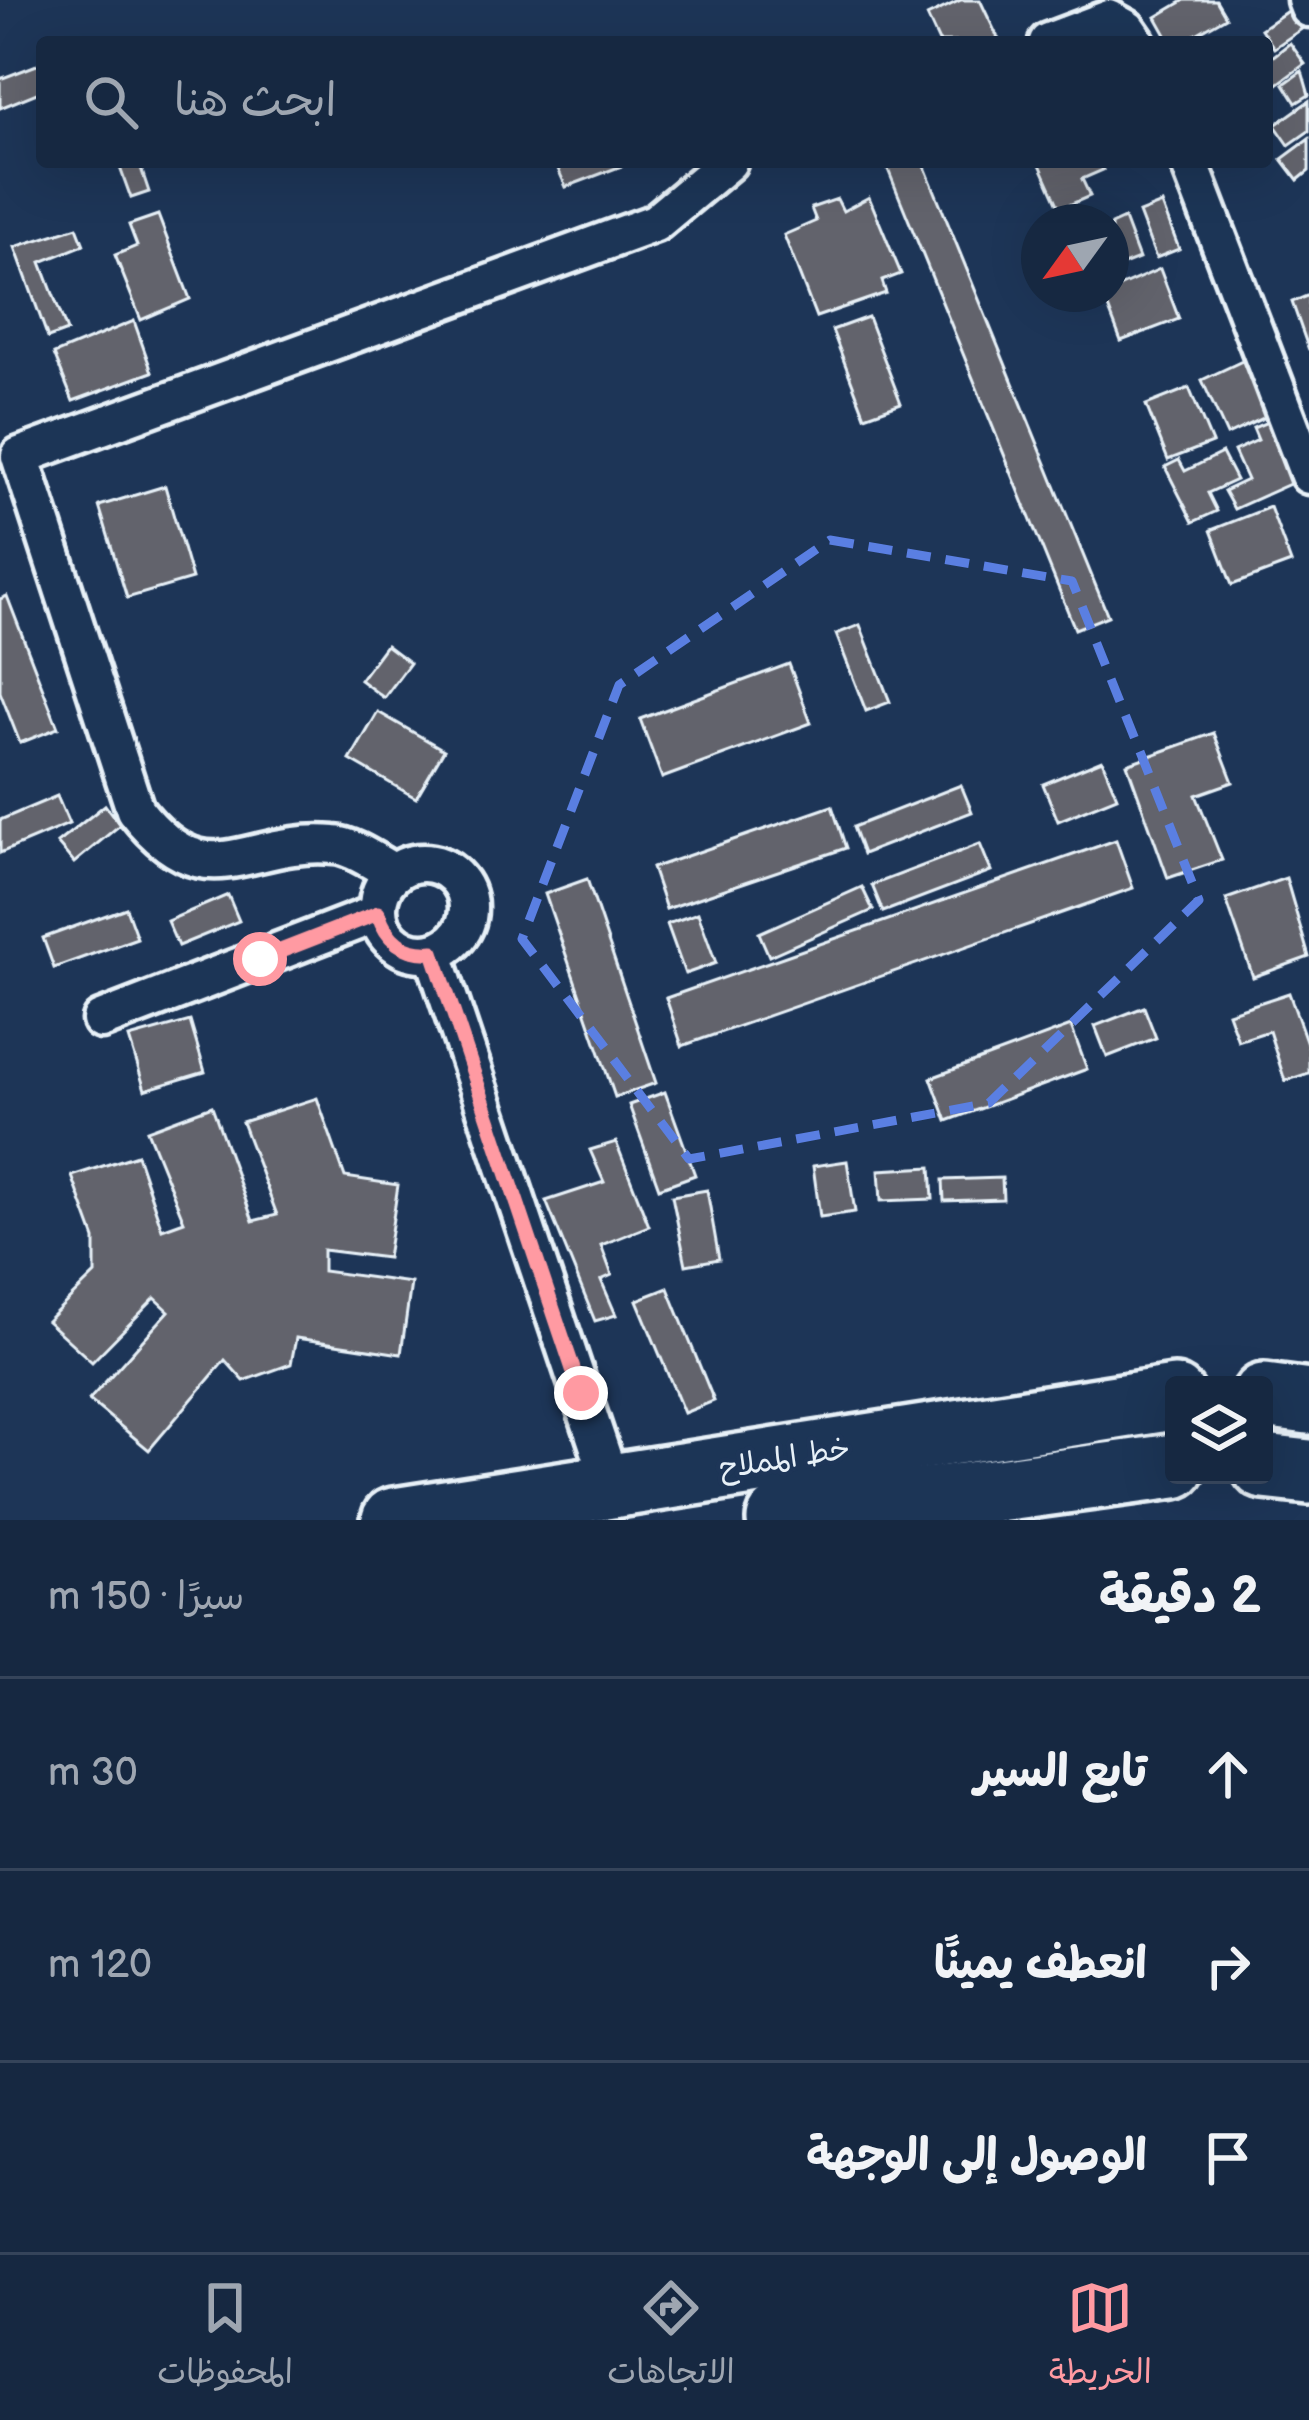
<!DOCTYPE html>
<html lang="ar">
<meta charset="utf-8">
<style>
:root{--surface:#162841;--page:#23344c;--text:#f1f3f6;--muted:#9ea6b1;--line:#35445a;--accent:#ff9aa2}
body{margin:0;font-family:"Balsamiq Sans","Playpen Sans Arabic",sans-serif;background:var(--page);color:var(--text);direction:rtl}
.controls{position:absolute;right:36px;bottom:36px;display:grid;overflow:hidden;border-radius:12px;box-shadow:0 12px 48px #0002}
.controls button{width:108px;height:108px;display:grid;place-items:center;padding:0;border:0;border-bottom:3px solid var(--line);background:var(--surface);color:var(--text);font:60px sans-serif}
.compass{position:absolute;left:1021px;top:204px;width:108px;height:108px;border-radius:50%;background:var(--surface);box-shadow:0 12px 48px #0002;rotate:237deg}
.stop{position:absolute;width:36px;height:36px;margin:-27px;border:9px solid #ff9aa2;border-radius:50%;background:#fff}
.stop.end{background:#ff9aa2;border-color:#fff;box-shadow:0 3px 12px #0008}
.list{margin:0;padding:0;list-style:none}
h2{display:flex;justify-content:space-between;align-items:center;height:156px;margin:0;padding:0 48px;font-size:51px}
h2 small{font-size:39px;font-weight:400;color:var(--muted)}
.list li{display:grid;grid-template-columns:78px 1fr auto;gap:36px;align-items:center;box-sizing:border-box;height:192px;padding:0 48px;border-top:3px solid var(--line)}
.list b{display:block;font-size:45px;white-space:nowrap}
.list em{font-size:39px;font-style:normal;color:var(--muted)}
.icon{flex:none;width:66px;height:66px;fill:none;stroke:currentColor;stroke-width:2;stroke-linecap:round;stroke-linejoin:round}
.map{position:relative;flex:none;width:1309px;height:1520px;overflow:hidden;direction:ltr}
.search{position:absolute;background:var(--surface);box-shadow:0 12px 48px #0002;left:36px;right:36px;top:36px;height:132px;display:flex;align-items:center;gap:30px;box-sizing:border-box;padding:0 42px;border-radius:12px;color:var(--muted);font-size:45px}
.sheet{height:732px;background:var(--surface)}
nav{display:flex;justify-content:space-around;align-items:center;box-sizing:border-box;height:168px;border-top:3px solid var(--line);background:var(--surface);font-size:33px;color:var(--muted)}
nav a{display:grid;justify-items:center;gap:6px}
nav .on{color:var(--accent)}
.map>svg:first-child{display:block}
.building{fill:#62646c;stroke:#e8f1f8;stroke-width:3}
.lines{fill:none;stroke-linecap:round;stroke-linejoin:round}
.street-casing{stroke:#e8f1f8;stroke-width:45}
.highway-casing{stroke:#e8f1f8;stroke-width:72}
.street{stroke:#1d3557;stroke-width:36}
.highway{stroke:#1d3557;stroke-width:63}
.route{stroke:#ff9aa2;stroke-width:15}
.marked{fill:none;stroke:#5a7fe2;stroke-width:9;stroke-dasharray:24 15;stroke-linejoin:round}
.labels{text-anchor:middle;stroke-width:9;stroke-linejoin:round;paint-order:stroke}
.street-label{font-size:30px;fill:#e8f1f8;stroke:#1d3557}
</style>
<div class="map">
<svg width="1309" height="1520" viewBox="0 0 1309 1520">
<rect width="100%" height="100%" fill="#1d3557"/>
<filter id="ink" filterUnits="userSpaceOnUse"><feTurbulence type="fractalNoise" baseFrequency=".00833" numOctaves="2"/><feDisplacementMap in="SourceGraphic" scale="24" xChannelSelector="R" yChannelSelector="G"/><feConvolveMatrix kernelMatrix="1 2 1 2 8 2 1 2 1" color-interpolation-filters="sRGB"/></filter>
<g filter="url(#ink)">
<!-- building -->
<g class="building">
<polygon points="961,0 980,0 1000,42 939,42 927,16"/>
<polygon points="1185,0 1216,0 1226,17 1182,42 1170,42 1156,17"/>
<polygon points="1302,1 1309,24 1274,48 1261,29"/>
<polygon points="1290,43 1305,64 1272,88 1267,61"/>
<polygon points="42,63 42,91 0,108 0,79"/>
<polygon points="1302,71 1309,95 1296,103 1284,84"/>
<polygon points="1309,101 1309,131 1289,145 1275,125"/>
<polygon points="1309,139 1309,171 1298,180 1282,159"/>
<polygon points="118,162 139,162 149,192 131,198"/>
<polygon points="555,162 632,162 566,187"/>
<polygon points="885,162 923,162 1108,616 1075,629"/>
<polygon points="1039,162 1100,162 1103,170 1082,179 1090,196 1060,209"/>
<polygon points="869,197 901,274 882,281 886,293 816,317 784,235 816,221 811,208 837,199 843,211"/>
<polygon points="1162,204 1179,249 1156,258 1139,213"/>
<polygon points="158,215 190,299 141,320 115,255 137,246 129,225"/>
<polygon points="1124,219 1139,259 1111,270 1111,225"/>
<polygon points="77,227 84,245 41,262 67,331 48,338 15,247"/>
<polygon points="1160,269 1179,319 1121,341 1103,294"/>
<polygon points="1309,295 1309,350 1292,302"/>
<polygon points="868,317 901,403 865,416 832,330"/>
<polygon points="134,321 152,372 73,401 54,354"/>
<polygon points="1253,356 1278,411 1227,435 1202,380"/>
<polygon points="1189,388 1212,443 1168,460 1146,405"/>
<polygon points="1279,417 1303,478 1234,509 1224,491 1247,480 1234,451 1258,440 1253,428"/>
<polygon points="1222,453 1236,480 1208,493 1217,511 1193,522 1165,467 1179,460 1185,471"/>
<polygon points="165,486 192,579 127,598 99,506"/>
<polygon points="1270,507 1291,563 1232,585 1211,530"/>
<polygon points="7,596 58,728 20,743 0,692 0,599"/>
<polygon points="860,625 890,702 866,711 836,634"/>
<polygon points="386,645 410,663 384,698 360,680"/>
<polygon points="789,664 811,723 662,778 640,719"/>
<polygon points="378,712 444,750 416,798 350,760"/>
<polygon points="1214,733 1233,782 1196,795 1222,860 1168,878 1127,764"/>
<polygon points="1102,760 1117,797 1058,821 1043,784"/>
<polygon points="961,785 972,812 863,854 853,827"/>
<polygon points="57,796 69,824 0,853 0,820"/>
<polygon points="105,805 120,825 74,863 57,843"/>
<polygon points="832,806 846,848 666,909 652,868"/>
<polygon points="1116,840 1133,888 682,1046 666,998"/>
<polygon points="980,844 991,871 883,912 872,885"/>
<polygon points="1286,878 1309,957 1253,977 1226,899"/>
<polygon points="587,879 656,1083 615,1097 545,894"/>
<polygon points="862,887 873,910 769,956 759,933"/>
<polygon points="228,895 239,921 178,946 167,921"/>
<polygon points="126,908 137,938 54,968 43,938"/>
<polygon points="698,913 716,963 685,974 667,924"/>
<polygon points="1289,993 1309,1049 1309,1073 1285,1081 1269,1031 1238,1041 1228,1013"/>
<polygon points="1144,1007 1156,1038 1107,1057 1095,1026"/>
<polygon points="190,1021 205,1072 145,1090 129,1038"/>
<polygon points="1071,1026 1087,1069 947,1121 931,1078"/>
<polygon points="665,1092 695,1175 659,1188 629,1105"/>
<polygon points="317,1098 345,1177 398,1185 387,1258 323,1250 323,1271 411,1283 401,1354 296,1338 291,1364 244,1381 225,1360 149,1450 89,1400 169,1311 155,1298 92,1362 47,1321 95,1274 95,1239 72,1176 137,1155 162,1229 184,1221 147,1130 212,1106 253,1221 277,1215 242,1122"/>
<polygon points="616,1142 649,1226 601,1245 612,1275 601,1280 616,1315 595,1321 546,1201 604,1182 590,1150"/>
<polygon points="847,1161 855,1212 820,1217 813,1166"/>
<polygon points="931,1167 933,1199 881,1201 879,1170"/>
<polygon points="1002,1178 1003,1199 944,1201 943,1180"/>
<polygon points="707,1190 719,1259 686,1265 672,1196"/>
<polygon points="668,1288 714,1401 684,1413 637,1300"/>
</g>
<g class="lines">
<defs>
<g id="street">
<polyline points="1306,0 1309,8"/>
<polyline points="1048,42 1109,19 1127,29 1136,42"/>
<polyline points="1189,162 1309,475"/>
<circle cx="423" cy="908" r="45"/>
<path d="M394 873C377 864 353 846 334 845 244 837 208 903 135 810L20 456 655 223 728 162"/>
<polyline points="433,952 612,1486"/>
<polyline points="101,1020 378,913"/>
</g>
<g id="highway">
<polyline points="1264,1396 1309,1402"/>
<polyline points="1264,1467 1309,1472"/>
<polyline points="394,1520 1174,1398"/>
<polyline points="779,1520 1174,1466"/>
</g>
</defs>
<!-- street casing -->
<use href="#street" class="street-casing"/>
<!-- highway casing -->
<use href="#highway" class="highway-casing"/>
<!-- street -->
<use href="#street" class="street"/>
<!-- highway -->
<use href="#highway" class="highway"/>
</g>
</g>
<g class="lines" filter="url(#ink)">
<!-- route -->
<path class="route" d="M260 959 378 913C387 941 404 954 433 952L581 1393"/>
</g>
<!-- marked area -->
<path class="marked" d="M830 540 1072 581 1199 900 989 1103 689 1159 522 939 619 685Z"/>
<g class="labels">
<!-- street labels -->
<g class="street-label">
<text transform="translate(784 1458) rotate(-9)" y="10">خط المملاح</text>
</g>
</g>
</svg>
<div class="controls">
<button><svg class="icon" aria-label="layers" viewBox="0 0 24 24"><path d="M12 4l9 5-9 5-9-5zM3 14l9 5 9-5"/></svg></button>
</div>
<svg class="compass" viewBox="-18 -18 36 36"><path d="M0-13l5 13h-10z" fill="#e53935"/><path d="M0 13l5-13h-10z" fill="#9ea6b1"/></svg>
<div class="stop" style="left:260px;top:959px"></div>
<div class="stop end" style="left:581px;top:1393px"></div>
<div class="search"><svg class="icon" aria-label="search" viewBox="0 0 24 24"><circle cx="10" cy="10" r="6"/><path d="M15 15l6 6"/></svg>ابحث هنا</div>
</div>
<section class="sheet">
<h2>2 دقيقة<small>سيرًا · 150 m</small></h2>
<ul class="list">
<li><svg class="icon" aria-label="ahead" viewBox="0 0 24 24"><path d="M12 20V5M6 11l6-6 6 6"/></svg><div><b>تابع السير</b></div><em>30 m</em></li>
<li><svg class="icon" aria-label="right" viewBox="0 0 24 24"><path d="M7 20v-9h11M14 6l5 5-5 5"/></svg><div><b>انعطف يمينًا</b></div><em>120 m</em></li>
<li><svg class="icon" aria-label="arrive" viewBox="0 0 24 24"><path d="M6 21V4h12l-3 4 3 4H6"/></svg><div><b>الوصول إلى الوجهة</b></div></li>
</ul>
</section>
<nav>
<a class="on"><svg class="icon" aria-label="map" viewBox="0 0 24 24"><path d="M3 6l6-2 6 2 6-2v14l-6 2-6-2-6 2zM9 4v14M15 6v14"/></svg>الخريطة</a>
<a><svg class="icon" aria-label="directions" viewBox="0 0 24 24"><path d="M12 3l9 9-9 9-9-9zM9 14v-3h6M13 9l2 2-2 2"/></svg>الاتجاهات</a>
<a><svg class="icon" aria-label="saved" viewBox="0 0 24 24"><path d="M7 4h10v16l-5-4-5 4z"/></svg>المحفوظات</a>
</nav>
